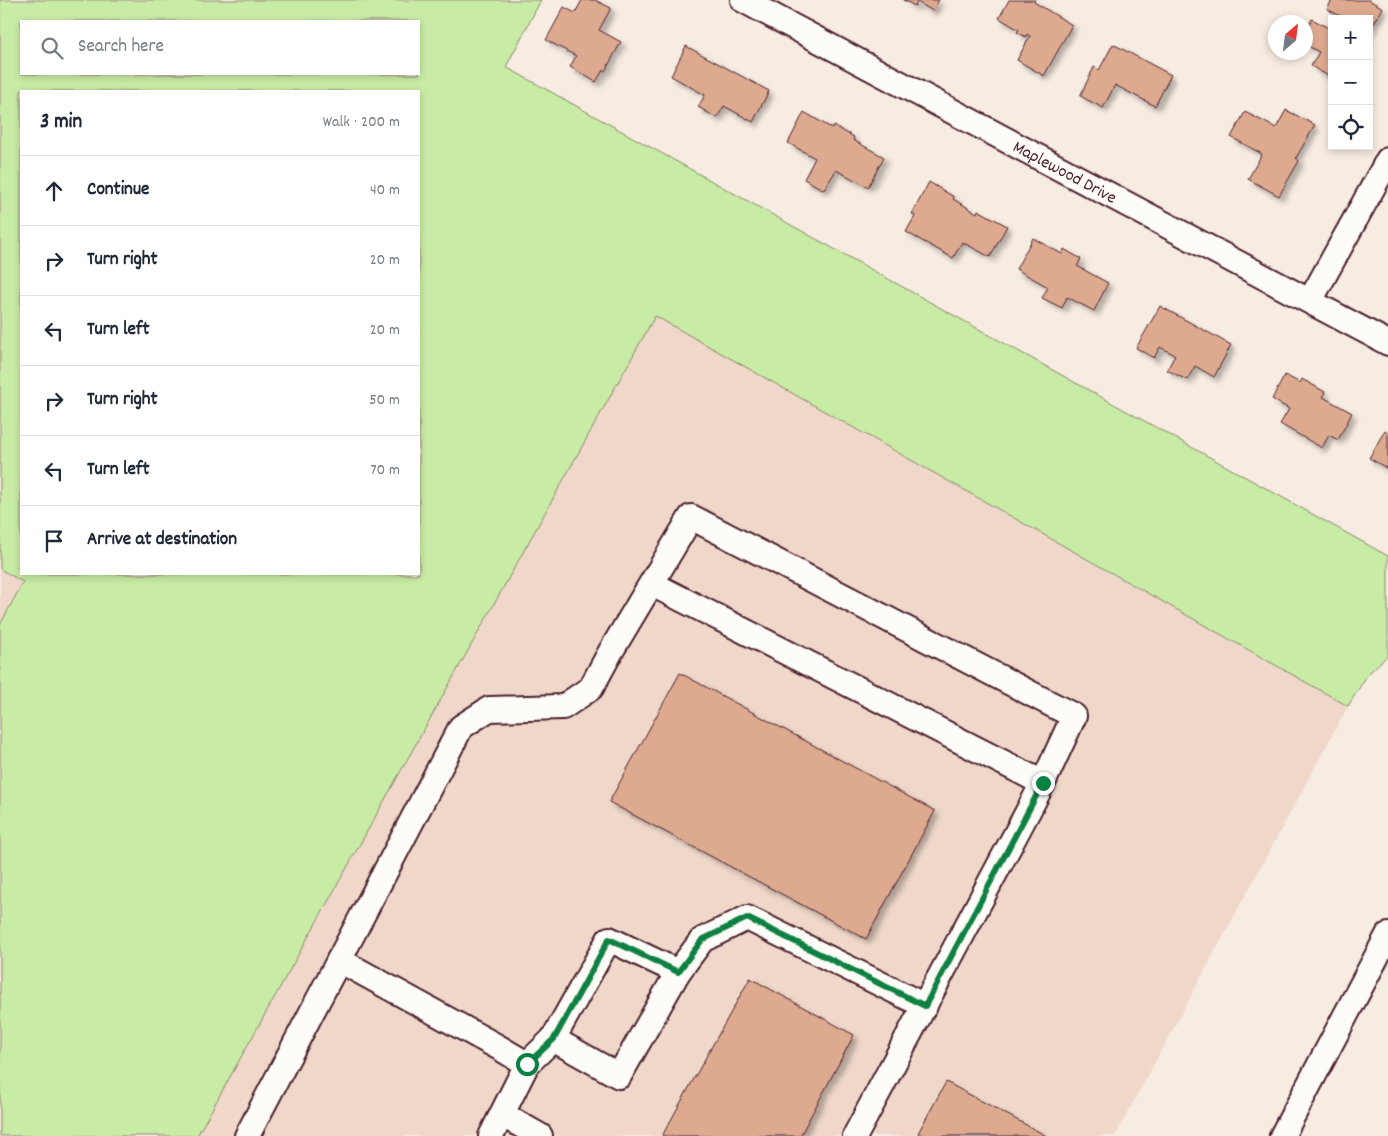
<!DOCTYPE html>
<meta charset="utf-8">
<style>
:root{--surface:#fff;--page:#f6f6f7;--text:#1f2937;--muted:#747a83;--line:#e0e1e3}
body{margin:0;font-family:Dekko,sans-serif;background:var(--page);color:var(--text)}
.controls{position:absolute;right:15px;top:15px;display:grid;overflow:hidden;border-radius:0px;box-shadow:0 2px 8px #0003}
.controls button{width:45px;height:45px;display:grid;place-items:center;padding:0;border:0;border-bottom:1px solid var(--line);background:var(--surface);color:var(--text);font:25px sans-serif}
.compass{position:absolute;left:1268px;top:15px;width:45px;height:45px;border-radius:50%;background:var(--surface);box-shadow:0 2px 8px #0003;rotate:28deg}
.stop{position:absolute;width:15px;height:15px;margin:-11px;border:4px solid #0b8043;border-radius:50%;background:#fff}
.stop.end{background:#0b8043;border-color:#fff;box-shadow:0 1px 5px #0008}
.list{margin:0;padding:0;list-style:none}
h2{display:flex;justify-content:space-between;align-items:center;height:65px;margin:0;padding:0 20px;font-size:21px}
h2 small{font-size:16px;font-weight:400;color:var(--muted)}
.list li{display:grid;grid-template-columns:32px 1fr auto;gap:15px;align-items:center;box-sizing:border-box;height:70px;padding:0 20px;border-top:1px solid var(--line)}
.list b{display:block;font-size:19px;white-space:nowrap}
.list em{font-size:16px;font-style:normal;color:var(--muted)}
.icon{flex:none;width:28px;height:28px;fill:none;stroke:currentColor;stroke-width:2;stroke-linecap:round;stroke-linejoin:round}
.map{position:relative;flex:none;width:1388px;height:1136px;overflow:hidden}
.search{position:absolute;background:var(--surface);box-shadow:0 2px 8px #0003;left:20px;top:20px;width:400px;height:55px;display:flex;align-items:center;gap:12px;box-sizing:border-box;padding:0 18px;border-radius:0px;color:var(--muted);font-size:19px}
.panel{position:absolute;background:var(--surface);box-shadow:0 2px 8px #0003;left:20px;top:90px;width:400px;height:485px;border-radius:0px}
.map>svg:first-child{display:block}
.built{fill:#efd8c9}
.green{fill:#c8eba5;stroke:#898568;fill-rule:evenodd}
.building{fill:#ddaa90;stroke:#4a1f2b;filter:url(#shadow)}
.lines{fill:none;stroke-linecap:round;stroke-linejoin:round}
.minor-casing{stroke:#4a1f2b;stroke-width:28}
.minor{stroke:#fdfcf7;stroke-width:24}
.route{stroke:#0b8043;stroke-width:6}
.labels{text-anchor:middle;stroke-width:5;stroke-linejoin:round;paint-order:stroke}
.street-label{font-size:18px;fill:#4a1f2b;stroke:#fdfcf7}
</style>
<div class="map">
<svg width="1388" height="1136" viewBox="0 0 1388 1136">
<defs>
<filter id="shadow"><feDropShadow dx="4.5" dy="4.5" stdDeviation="2.5" flood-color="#0004"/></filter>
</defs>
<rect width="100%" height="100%" fill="#f7ece2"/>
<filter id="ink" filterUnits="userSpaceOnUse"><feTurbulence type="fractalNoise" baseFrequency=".02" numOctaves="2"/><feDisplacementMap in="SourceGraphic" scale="10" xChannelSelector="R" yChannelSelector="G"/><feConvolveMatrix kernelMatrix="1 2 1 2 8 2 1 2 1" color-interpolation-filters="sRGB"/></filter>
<g filter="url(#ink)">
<!-- built -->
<g class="built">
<polygon points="655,315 1348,706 1115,1136 197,1136"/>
<polygon points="0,569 23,582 0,625"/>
</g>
<!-- green -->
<path class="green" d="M0 0H541L506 67 1388 556V655L1368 674 1348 706 655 316 197 1136H0V625L23 582 0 569ZM21 21H419V74H21ZM21 91H419V574H21Z"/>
<!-- building -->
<g class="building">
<polygon points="582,0 595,0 611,8 599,30 621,42 605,71 603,70 596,82 570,67 576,56 546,40 564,7 575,13"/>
<polygon points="903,0 939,0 933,11 917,2 915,6"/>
<polygon points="1009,0 1035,0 1034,2 1072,25 1044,76 1017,60 1030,36 1027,34 1026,37 1017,32 1019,30 999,18"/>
<polygon points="1332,0 1369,0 1383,8 1369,32 1369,19 1338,19 1340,16 1327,9"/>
<polygon points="1312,19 1332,30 1332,78 1311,66 1319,52 1306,45 1306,31"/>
<polygon points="1113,44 1171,75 1155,106 1115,85 1103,108 1080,96 1094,67 1099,70"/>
<polygon points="686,46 769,91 753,122 724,106 717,118 698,107 705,95 671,76"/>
<polygon points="1286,110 1315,125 1296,158 1299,161 1279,196 1248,179 1262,154 1231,137 1245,112 1276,128"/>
<polygon points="804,112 833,129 834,126 854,137 853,140 884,157 868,187 836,170 824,190 804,179 815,158 788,143"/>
<polygon points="929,182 954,197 953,199 977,213 978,210 1007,226 990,257 962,242 953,258 906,232 915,216 912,214"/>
<polygon points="1033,238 1062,254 1064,249 1081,259 1077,266 1108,283 1094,311 1067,297 1062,308 1042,298 1048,287 1016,269"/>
<polygon points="1160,306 1231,345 1214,377 1195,366 1187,380 1167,370 1175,355 1160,347 1154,358 1136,348"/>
<polygon points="1285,375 1300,383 1302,379 1325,392 1323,397 1352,413 1338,440 1329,435 1322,448 1280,424 1289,409 1272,399"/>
<polygon points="1385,430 1388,432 1388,469 1369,458"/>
<polygon points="680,673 935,811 866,939 609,802"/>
<polygon points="750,978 854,1035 800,1136 662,1136"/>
<polygon points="946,1082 1045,1135 1045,1136 924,1136 918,1133"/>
</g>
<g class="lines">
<defs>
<g id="minor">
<path id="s1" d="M743 0 1388 343"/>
<polyline points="1310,301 1388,160"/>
<polyline points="652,584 1043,783"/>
<polyline points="339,960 498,1047 527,1064 491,1136"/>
<polyline points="553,1039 609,939 678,972"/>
<polyline points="527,1064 553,1039 619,1076 678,972 702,940 747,918 925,1006"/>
<polyline points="503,1115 540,1136"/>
<polyline points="247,1136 461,727 489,709 563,707 591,688 611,651 691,517 1074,716 1043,783 855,1136"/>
<polyline points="1282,1136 1388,935"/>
</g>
</defs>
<!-- minor casing -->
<use href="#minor" class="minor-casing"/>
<!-- minor -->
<use href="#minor" class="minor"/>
</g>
</g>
<g class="lines" filter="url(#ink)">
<!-- route -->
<polyline class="route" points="527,1064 554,1039 609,939 678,972 702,940 747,918 925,1006 1043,783"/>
</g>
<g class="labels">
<!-- street labels -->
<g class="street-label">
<text dy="6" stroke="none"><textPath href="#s1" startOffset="365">Maplewood Drive</textPath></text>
</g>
</g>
</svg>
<div class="controls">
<button>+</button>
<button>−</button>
<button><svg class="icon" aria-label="locate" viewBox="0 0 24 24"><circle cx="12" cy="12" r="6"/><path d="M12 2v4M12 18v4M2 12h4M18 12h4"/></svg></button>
</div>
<svg class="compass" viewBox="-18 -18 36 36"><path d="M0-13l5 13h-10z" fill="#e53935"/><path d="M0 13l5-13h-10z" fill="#747a83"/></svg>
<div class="stop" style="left:527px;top:1064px"></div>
<div class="stop end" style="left:1043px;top:783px"></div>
<div class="search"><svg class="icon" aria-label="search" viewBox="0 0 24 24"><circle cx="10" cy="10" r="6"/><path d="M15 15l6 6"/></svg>Search here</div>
<section class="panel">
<h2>3 min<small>Walk · 200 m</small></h2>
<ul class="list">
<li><svg class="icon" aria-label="ahead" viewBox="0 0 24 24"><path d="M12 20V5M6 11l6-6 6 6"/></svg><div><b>Continue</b></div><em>40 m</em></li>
<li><svg class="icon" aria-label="right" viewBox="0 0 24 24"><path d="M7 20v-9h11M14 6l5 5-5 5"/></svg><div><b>Turn right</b></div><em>20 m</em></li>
<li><svg class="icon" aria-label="left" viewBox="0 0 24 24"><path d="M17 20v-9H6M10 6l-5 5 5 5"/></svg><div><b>Turn left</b></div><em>20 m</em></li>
<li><svg class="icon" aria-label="right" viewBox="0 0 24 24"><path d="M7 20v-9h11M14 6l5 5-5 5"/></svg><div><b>Turn right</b></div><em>50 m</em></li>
<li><svg class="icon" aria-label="left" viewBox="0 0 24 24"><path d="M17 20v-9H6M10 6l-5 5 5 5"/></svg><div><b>Turn left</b></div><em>70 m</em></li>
<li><svg class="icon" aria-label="arrive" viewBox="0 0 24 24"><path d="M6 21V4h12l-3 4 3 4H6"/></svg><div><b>Arrive at destination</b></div></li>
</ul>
</section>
</div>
